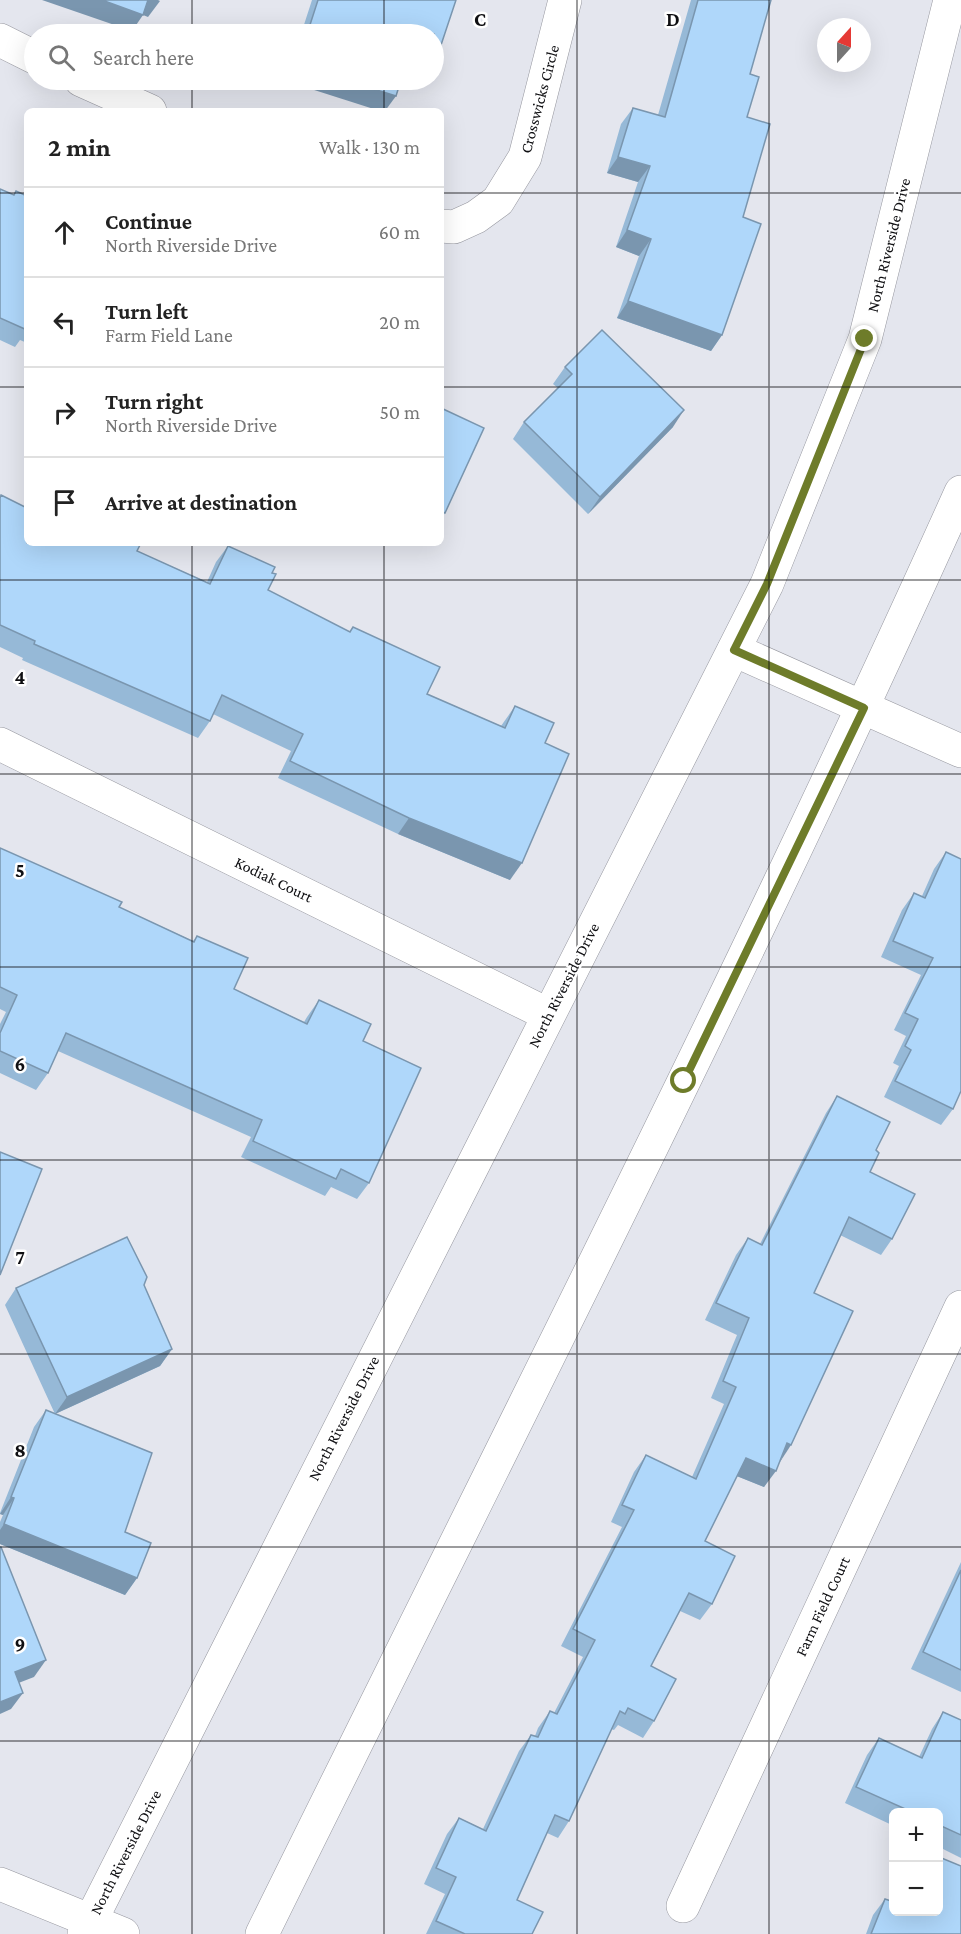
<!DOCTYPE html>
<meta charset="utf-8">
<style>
:root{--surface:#fff;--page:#f2f2f2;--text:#222;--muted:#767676;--line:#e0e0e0}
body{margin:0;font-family:"Crimson Pro",serif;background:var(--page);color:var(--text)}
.controls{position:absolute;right:18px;bottom:18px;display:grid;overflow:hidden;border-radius:9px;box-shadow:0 6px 24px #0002}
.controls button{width:54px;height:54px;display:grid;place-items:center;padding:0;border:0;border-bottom:2px solid var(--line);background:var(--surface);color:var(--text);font:30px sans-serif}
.compass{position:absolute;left:817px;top:18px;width:54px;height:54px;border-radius:50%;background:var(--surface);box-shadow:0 6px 24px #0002;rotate:21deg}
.stop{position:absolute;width:18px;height:18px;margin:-14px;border:4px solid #6e7c2a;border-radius:50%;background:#fff}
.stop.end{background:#6e7c2a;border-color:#fff;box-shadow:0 2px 6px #0008}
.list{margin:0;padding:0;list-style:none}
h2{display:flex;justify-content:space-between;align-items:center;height:78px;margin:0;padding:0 24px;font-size:26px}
h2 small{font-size:20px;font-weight:400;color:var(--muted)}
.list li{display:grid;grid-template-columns:39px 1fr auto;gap:18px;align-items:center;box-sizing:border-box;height:90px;padding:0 24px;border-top:2px solid var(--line)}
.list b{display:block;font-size:22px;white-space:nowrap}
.list p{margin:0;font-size:20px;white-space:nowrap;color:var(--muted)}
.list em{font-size:20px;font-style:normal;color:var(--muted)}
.icon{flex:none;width:33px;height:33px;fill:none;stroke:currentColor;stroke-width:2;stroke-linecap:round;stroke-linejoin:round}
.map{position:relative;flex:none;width:961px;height:1934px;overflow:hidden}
.search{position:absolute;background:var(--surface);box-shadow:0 6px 24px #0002;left:24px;top:24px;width:420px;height:66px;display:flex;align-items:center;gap:15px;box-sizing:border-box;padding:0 21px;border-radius:33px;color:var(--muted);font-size:22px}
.panel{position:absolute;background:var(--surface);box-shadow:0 6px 24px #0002;left:24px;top:108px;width:420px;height:438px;border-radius:9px}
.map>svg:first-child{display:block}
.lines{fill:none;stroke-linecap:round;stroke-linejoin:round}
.street-casing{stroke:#96979f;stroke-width:34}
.secondary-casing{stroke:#96979f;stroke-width:34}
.street{stroke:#fff;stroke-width:33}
.secondary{stroke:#fff;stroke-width:33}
.wall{fill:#96b9d7}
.shaded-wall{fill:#7a96af}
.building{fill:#afd7fa;stroke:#7a96af;stroke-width:1.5}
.route{stroke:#6e7c2a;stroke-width:8}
.grid{fill:none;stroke:#0f0f12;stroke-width:1.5;stroke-opacity:0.55}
.labels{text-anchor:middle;stroke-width:5;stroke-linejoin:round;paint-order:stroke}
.street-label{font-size:16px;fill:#0f0f12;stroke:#fff}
.grid-label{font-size:20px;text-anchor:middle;font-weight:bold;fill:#0f0f12;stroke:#fff;stroke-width:5;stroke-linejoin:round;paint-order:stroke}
</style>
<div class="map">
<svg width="961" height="1934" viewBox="0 0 961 1934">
<rect width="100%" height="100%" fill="#e4e6ee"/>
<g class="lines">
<defs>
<g id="street">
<polyline points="0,40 34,57"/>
<polyline points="81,80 150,111"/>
<polyline points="441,226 454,227 476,217 498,201 525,157 565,0"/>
<polyline points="734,650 961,751"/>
<polyline points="0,744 547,1014"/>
<polyline points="683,1906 961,1307"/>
</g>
<g id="secondary">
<polyline points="0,1884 123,1934"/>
<polyline points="84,1934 767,584 865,339 950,0"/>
<path d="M262 1934C498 1455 742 979 961 492"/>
</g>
</defs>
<!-- street casing -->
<use href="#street" class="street-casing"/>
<!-- secondary casing -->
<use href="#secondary" class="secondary-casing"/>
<!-- street -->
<use href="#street" class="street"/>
<!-- secondary -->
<use href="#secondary" class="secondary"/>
</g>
<!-- wall -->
<g class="wall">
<polygon points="312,0 456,0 434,66 434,34 301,34"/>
<polygon points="691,0 771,0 750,74 743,217 722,335 711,351 617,318 639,256 616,247 638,182 607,173 621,124 633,108 658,115"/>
<polygon points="0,189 13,195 16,191 27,196 27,343 20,340 15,347 0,340"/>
<polygon points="565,367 673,427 588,514 513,439 524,422 558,388 553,384"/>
<polygon points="441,408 445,513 441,519"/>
<polygon points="0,497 137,551 207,582 216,562 228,546 272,573 268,590 349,632 353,627 427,694 501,726 515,706 545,743 510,880 398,834 278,778 291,751 213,714 210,721 198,738 22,660 23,658 0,647"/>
<polygon points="0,848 119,907 193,941 197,936 234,989 304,1022 307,1017 319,1000 363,1041 369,1183 357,1199 331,1187 325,1196 241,1157 251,1137 58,1051 48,1073 36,1090 0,1073 0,1024 6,1012 0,1009"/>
<polygon points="946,852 953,1109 941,1125 884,1097 899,1066 893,1063 906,1036 894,1030 921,975 881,957 902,910 914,893 922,896 934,869"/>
<polygon points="837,1096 876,1150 870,1172 892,1239 881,1255 840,1235 814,1293 780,1462 764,1487 737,1476 705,1541 712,1604 700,1620 680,1611 651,1666 654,1721 643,1738 618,1725 614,1730 611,1729 569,1821 558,1838 547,1833 517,1900 532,1934 426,1934 445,1894 424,1884 447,1834 459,1818 483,1829 519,1751 531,1735 535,1736 538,1728 550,1711 554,1713 583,1657 561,1646 622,1527 611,1522 634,1472 646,1455 692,1477 724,1404 711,1398 737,1335 705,1320 736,1255 748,1238 760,1244 826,1113"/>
<polygon points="144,1285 172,1349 160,1366 55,1414 125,1532 137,1578 125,1595 0,1544 0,1522 3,1515 0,1514 0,1513 34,1427 46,1410 55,1414 5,1305 16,1288"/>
<polygon points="961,1562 961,1692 911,1669"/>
<polygon points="943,1712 961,1720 961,1858 939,1847 939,1812 894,1812 894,1826 845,1803 867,1755 879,1738 919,1757 932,1729"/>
<polygon points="885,1899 894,1911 939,1911 961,1934 866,1934 873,1915"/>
</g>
<!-- shaded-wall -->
<g class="shaded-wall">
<polygon points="42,0 158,0 160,1 148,17 143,15 132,31"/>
<polygon points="287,80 345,80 396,96 385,111 380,111 286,81"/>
<polygon points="618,157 650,166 638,182 607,173"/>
<polygon points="627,230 651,239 639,256 616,247"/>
<polygon points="628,301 722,335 711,351 617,318"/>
<polygon points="684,410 673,427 588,514 600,497"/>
<polygon points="409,818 522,863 510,880 398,834"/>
<polygon points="172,1349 160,1366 55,1414 67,1397"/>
<polygon points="787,1443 791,1445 780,1462"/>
<polygon points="746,1458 776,1471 764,1487 734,1475"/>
<polygon points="11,1497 14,1498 3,1515 0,1514"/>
<polygon points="4,1524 137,1578 125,1595 0,1544 0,1530"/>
<polygon points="46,1660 34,1677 3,1689 15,1672"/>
<polygon points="23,1693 11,1709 0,1714 0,1702"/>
</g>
<!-- building -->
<g class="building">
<polygon points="102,0 148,0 143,15"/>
<polygon points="318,0 456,0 435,63 434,63 434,34 307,34"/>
<polygon points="698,0 771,0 750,74 759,77 747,117 770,124 743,217 761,224 722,335 628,301 651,239 627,230 650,166 618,157 633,108 665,117"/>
<polygon points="345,80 401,80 396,96"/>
<polygon points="0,189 14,195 16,191 27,196 27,330 0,318"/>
<polygon points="602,330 684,410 600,497 524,422 572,374 565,367"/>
<polygon points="441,408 484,428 445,513 441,511"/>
<polygon points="1,495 27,508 27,543 141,543 137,551 210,584 228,546 275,567 272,573 276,574 268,590 350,632 353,627 440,667 427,694 505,728 515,706 554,723 545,743 569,754 522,863 409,818 290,761 303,734 222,695 210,721 34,644 35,641 0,625 0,498"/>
<polygon points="0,848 122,902 119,907 194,942 197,936 248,958 234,989 307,1024 319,1000 371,1024 363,1041 421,1068 369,1183 341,1169 336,1179 253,1141 262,1120 66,1033 48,1073 0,1051 0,1033 17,995 0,987"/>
<polygon points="946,852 961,859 961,1091 953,1109 895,1081 911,1050 905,1046 918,1019 905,1013 933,958 893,941 914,893 925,898"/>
<polygon points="837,1096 890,1122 876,1150 879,1153 870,1172 915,1194 892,1239 849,1217 814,1293 853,1311 791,1445 787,1443 776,1471 746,1458 705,1541 735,1556 712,1604 689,1593 651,1666 676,1679 654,1721 628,1708 625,1714 620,1711 569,1821 555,1815 517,1900 543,1912 532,1934 465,1934 436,1921 456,1877 436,1868 459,1818 486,1831 531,1735 538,1737 550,1711 557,1714 595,1640 573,1629 634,1510 622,1505 646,1455 696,1479 736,1387 723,1381 749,1318 716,1303 748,1238 762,1245"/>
<polygon points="0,1152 42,1169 0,1275"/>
<polygon points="127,1237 147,1277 144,1285 172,1349 67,1397 16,1288"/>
<polygon points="46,1410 152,1453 125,1532 151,1543 137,1578 4,1524 14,1498 11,1497"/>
<polygon points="0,1547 1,1547 46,1660 15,1672 23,1693 0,1702"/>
<polygon points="961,1570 961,1670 923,1652"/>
<polygon points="943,1712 961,1720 961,1835 939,1825 939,1812 912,1812 856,1787 879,1738 922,1758"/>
<polygon points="939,1857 961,1866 961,1934 871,1934 885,1899 894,1902 894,1911 939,1911"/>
</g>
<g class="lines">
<!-- route -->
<polyline class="route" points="684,1081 864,708 734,650 767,584 865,339"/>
</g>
<!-- grid -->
<path class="grid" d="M192 0V34M384 0V34M577 0V1934M769 0V1934M192 80V111M384 80V111M0 193H27M441 193H961M0 387H27M441 387H961M192 543V1934M384 543V1934M0 580H961M0 774H961M0 967H961M0 1160H961M0 1354H961M0 1547H961M0 1741H961"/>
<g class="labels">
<!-- street labels -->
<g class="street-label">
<text transform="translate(539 99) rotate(-75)" y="6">Crosswicks Circle</text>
<text transform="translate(888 245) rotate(-76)" y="6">North Riverside Drive</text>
<text transform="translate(274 879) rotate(26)" y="6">Kodiak Court</text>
<text transform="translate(563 985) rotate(-63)" y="6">North Riverside Drive</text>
<text transform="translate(343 1418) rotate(-63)" y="6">North Riverside Drive</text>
<text transform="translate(822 1606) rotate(-65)" y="6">Farm Field Court</text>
<text transform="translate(125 1852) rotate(-63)" y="6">North Riverside Drive</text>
</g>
</g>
<g class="grid-label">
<text x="480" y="26">C</text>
<text x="673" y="26">D</text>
<text x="20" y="684">4</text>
<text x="20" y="877">5</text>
<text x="20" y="1071">6</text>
<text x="20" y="1264">7</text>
<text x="20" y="1457">8</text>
<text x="20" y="1651">9</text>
</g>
</svg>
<div class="controls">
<button>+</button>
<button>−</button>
</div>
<svg class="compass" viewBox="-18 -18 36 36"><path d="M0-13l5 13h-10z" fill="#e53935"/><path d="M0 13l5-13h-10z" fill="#767676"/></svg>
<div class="stop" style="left:684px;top:1081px"></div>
<div class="stop end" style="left:865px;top:339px"></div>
<div class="search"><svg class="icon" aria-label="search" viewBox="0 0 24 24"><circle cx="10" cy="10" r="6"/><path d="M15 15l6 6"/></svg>Search here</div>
<section class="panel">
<h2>2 min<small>Walk · 130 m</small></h2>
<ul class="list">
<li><svg class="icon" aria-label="ahead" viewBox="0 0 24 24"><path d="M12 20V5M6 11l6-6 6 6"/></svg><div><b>Continue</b><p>North Riverside Drive</p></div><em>60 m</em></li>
<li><svg class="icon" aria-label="left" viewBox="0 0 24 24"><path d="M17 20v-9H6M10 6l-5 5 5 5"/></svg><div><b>Turn left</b><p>Farm Field Lane</p></div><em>20 m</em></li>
<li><svg class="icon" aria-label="right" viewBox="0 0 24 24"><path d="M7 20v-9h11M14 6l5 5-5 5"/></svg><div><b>Turn right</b><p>North Riverside Drive</p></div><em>50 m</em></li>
<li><svg class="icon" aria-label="arrive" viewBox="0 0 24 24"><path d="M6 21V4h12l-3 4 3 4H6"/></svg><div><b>Arrive at destination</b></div></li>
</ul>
</section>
</div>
